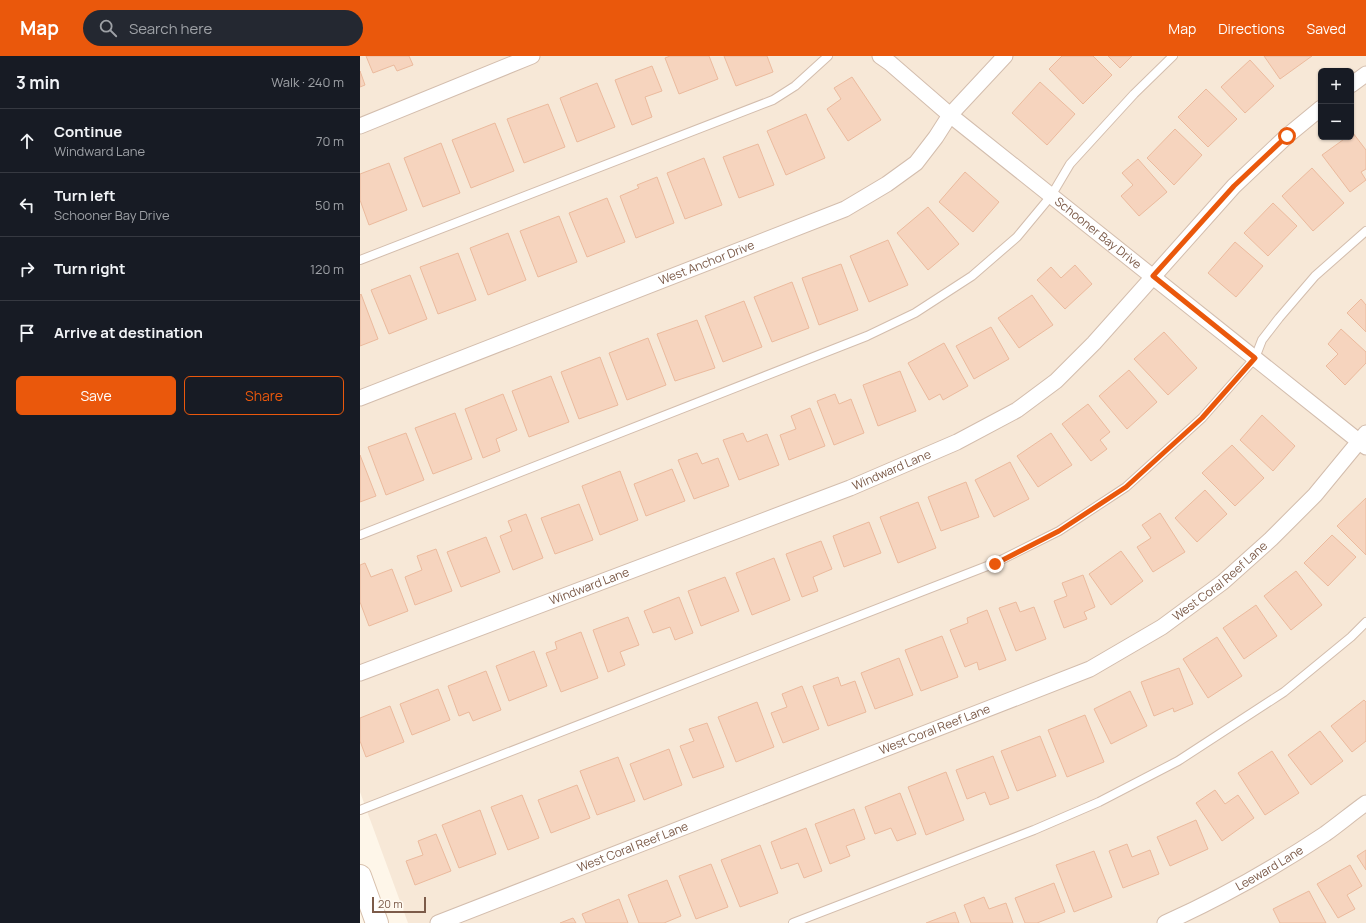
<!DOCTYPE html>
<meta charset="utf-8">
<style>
:root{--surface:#171b24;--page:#242831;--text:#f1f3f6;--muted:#9ea1a6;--line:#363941;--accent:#ea580c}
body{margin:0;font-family:Manrope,sans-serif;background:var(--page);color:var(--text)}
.controls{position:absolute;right:12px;top:12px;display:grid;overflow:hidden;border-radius:6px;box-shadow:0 1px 3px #0004}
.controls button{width:36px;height:36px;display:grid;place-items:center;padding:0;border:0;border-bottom:1px solid var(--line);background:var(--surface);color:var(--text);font:20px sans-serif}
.scale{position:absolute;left:12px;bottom:10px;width:54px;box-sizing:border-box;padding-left:4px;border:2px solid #7c5b49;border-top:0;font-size:11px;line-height:14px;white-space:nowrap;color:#7c5b49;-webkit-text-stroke:3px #fffaf2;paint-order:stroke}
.stop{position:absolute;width:12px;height:12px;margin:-9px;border:3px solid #ea580c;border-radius:50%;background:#fff}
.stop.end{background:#ea580c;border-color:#fff;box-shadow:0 1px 4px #0008}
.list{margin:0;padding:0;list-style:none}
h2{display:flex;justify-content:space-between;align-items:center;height:52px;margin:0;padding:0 16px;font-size:17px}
h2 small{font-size:13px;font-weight:400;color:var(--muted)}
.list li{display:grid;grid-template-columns:26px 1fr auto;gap:12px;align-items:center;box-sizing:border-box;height:64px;padding:0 16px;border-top:1px solid var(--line)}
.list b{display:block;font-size:15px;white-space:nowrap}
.list p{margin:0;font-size:13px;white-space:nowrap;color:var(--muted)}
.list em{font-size:13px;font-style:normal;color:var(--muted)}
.actions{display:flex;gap:8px;padding:12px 16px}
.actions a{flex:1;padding:9px 0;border:1px solid var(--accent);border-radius:6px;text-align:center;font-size:14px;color:var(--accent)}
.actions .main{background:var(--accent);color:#fff}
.icon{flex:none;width:22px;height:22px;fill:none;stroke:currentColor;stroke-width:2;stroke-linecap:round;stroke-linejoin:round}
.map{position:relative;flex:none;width:1006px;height:867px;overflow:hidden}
header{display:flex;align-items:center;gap:24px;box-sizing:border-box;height:56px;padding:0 20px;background:var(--accent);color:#fff}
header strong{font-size:19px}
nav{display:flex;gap:22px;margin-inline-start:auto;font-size:14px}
.search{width:280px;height:36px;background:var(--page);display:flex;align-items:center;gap:10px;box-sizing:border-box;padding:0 14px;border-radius:22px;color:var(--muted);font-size:15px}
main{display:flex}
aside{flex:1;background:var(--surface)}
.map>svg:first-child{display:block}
.residential{fill:#f7e8d7;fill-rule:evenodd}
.building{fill:#f6d4be;stroke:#ebba9d}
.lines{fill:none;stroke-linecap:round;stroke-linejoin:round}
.service-casing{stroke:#d3bdad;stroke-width:10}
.minor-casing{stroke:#d3bdad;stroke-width:17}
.secondary-casing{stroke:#d8c0ac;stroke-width:24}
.service{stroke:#fff;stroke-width:8}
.minor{stroke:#fff;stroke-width:15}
.secondary{stroke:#fff;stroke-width:22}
.route{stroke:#ea580c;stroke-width:5}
.labels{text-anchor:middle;stroke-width:4;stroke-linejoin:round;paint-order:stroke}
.street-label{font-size:12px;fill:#7c5b49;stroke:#fffaf2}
</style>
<header>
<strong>Map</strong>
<div class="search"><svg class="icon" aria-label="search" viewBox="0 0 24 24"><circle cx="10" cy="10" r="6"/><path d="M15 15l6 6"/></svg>Search here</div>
<nav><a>Map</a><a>Directions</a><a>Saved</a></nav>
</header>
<main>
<aside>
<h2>3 min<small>Walk · 240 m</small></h2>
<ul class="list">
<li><svg class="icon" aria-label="ahead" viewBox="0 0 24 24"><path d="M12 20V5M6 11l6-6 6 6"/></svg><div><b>Continue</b><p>Windward Lane</p></div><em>70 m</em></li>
<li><svg class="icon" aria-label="left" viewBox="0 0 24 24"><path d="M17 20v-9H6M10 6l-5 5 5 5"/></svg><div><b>Turn left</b><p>Schooner Bay Drive</p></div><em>50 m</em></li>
<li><svg class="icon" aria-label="right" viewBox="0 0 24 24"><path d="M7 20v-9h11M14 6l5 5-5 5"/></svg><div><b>Turn right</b></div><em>120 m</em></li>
<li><svg class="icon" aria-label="arrive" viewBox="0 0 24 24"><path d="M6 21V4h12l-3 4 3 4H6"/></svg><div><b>Arrive at destination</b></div></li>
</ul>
<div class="actions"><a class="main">Save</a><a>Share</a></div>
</aside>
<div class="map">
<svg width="1006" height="867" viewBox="0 0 1006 867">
<rect width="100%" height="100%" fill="#fef6e9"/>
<!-- residential -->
<path class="residential" d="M0 0H1006V867H48L0 736ZM961 15H991V81H961Z"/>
<!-- building -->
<g class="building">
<polygon points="6,0 49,0 53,9 37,15 34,9 13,17"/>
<polygon points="310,0 349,0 358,23 319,38 305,2"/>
<polygon points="364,0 407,0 413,16 376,30"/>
<polygon points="702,0 733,0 752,19 723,48 689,13"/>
<polygon points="748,0 772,0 760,12"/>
<polygon points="904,0 952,0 920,23"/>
<polygon points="890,4 914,30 885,57 861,31"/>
<polygon points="292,10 302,35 285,41 292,61 272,69 255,24"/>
<polygon points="0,15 5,29 0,31"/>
<polygon points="492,21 521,64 488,85 467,53 481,43 474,32"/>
<polygon points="680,26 715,58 687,89 652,57"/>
<polygon points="237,27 255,71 217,86 200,42"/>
<polygon points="846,33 877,63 848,91 818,61"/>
<polygon points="188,48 205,91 164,107 147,63"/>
<polygon points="446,58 465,102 426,119 407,75"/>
<polygon points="135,67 154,115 111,132 92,84"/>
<polygon points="815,73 842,99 814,129 787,102"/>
<polygon points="993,77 1006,94 1006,113 1001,116 1006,124 990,136 962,99 987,81 991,81 991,78"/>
<polygon points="81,87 100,137 63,151 44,102"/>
<polygon points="398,88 414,129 379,142 363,101"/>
<polygon points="344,102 362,149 325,163 307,117"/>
<polygon points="778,103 807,136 779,160 761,140 773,129 762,117"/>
<polygon points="29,107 47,154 9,169 0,144 0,118"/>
<polygon points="952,112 984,147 953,175 922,140"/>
<polygon points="605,116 639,146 613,176 579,146"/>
<polygon points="297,121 314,167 276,182 260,140 279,132 277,129"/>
<polygon points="247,142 265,186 227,201 209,157"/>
<polygon points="913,147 937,170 908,200 884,177"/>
<polygon points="568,151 599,188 568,214 537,177"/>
<polygon points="199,160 217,206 178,221 160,175"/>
<polygon points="148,177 166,224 128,239 110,192"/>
<polygon points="528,184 548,229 509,246 490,200"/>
<polygon points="875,186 903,210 876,241 848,217"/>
<polygon points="98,197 116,244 78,258 60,211"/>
<polygon points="481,208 498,254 459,269 442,222"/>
<polygon points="715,209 732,228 705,253 677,224 691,211 701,222"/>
<polygon points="50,219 67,263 29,278 11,234"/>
<polygon points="432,226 449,272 412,286 394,241"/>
<polygon points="1,238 18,283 0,290 0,239"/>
<polygon points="672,239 693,269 659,292 638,262"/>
<polygon points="1001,243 1006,249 1006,276 987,257"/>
<polygon points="384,245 402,291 363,306 345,260"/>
<polygon points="337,264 355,312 315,325 297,278"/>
<polygon points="631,271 649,303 614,323 596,290"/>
<polygon points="981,273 1006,296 1006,307 985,329 966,310 978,298 968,288"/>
<polygon points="804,276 837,312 808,339 774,303"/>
<polygon points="288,282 306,329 267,344 249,297"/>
<polygon points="584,287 608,330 583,344 580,338 569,344 548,307"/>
<polygon points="240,301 258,349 219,363 201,316"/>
<polygon points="769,314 797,346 767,373 739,340"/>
<polygon points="540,315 556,355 518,370 503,329"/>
<polygon points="191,320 209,366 169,381 152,335"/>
<polygon points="143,338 157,374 136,383 140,395 123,402 105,353"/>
<polygon points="475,338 479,348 491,343 504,377 474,389 457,345"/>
<polygon points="728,348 750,376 740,384 747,393 731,405 702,368"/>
<polygon points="450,352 465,390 429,404 420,379 436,373 431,360"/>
<polygon points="95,357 112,403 73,418 55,372"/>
<polygon points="902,359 935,390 913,415 880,384"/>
<polygon points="46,377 64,424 26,439 8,391"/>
<polygon points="383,377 387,386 407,378 419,409 379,424 363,384"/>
<polygon points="691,377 712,409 678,431 657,400"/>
<polygon points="872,389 904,422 875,450 842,417"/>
<polygon points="337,397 342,408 358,402 369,430 334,443 318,404"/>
<polygon points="0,399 16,440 0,446"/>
<polygon points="650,406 669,443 634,461 615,424"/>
<polygon points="312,413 325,445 286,460 274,428"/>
<polygon points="260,415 278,464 240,479 222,430"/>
<polygon points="606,426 619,461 581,475 568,441"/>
<polygon points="845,434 867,458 837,486 815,462"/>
<polygon points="1006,442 1006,499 977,470"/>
<polygon points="558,446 576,492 538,507 520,461"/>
<polygon points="219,448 233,484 195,498 181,462"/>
<polygon points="800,457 825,496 793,516 777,491 791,482 782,469"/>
<polygon points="166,458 183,502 153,514 140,480 152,475 148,465"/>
<polygon points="509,466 521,497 484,511 473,480"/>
<polygon points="972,479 996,501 968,530 944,507"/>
<polygon points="126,481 140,516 101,531 87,496"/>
<polygon points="461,485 472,513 453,521 458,535 442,541 426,498"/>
<polygon points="76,493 92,535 55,549 45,521 62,514 57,500"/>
<polygon points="761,495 783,525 751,549 729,518"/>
<polygon points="414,502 430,544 392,559 376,517"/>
<polygon points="5,507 11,521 32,513 48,555 9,570 0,546 0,509"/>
<polygon points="936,515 962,549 931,574 904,540"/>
<polygon points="723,519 735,551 724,556 727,563 704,572 694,545 707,540 702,527"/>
<polygon points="365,521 379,555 341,570 328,535"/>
<polygon points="319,541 333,577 315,584 310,571 293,577 284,555"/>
<polygon points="656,546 660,556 674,551 686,583 656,595 639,552"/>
<polygon points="896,549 917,580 884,603 863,572"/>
<polygon points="627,554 646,604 619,614 617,606 605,611 590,574 608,567 607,562"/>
<polygon points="268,561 279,589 260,596 265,609 248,616 233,574"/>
<polygon points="221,576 238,622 201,636 186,597 197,593 195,586"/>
<polygon points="582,580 598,621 561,635 545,594"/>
<polygon points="857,581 882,620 848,642 823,603"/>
<polygon points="174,595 187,630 149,645 136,610"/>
<polygon points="539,602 553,639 515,653 501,617"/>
<polygon points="819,612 833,648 814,656 813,652 794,660 781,626"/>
<polygon points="126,615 141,654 113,665 109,656 99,660 88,630"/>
<polygon points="478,621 481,630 495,625 506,656 468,670 453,630"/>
<polygon points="442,630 459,673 423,687 411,657 427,651 422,638"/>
<polygon points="78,633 90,664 52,679 40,648"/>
<polygon points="770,635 787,670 751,688 734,653"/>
<polygon points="1004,644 1006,646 1006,685 992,696 971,670"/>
<polygon points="397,646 414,691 376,706 358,661"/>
<polygon points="30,650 44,686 6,701 0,685 0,662"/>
<polygon points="725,659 744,706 707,721 688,674"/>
<polygon points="347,667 364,711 333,722 320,690 334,685 329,673"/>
<polygon points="960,675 983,705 951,729 928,699"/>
<polygon points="680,680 696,720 657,735 641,695"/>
<polygon points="309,693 322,729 284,744 270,708"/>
<polygon points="912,695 939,737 905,759 878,717"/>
<polygon points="633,700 649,742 630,749 625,736 607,743 596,714"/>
<polygon points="258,701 275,745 237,759 220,715"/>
<polygon points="586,716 604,764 566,779 548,731"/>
<polygon points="217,729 230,762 191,777 178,744"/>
<polygon points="855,734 865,748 878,739 894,762 862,785 836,747"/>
<polygon points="540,737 556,778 537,785 531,772 515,778 505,751"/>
<polygon points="162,739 179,782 148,794 131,751"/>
<polygon points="494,753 505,783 486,790 490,800 470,808 455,768"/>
<polygon points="120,754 136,798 99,812 82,769"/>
<polygon points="836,764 848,793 810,810 797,781"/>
<polygon points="446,772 462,815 444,822 438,807 421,813 411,786"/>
<polygon points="76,778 91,815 55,829 46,805 63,799 58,785"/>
<polygon points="767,788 772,801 790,794 799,818 763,832 749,795"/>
<polygon points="400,789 418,837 380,851 361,804"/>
<polygon points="1006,794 1006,814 997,800"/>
<polygon points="734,795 752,841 714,856 696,809"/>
<polygon points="351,808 368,851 336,863 319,820"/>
<polygon points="990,809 1002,830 987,839 995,853 978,862 957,828"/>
<polygon points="307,824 321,860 304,867 279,867 268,839"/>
<polygon points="694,827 705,856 677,867 665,867 655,842"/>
<polygon points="949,835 966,867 920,867 913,853"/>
<polygon points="624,841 629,853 646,847 653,867 611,867 604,849"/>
<polygon points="259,843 268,867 226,867 222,858"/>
<polygon points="595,856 599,867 566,867"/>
<polygon points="213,862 216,867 200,867"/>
</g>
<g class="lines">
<defs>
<g id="service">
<polyline points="0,204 413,44 435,30 468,0"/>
<polyline points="0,479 507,280 555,257 612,220 657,181 691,140 710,108 774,38 813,0"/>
<polyline points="0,754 635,507 699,475 766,431 842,362 895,302 902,284 919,262 955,220 1006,175"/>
<polyline points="433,867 674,774 739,746 818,705 924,636 991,581 1006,566"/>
</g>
<g id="minor">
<path id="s1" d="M520 0 530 7 590 59 1006 391"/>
<polyline points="991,29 1006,18"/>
<polyline points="0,70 172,0"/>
<path id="s2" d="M0 342 485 153 527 128 556 107 576 81 590 59 645 0"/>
<path id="s3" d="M0 617 490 432 597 386 657 354 696 325 734 287 874 130 927 80 961 52"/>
<path id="s4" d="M78 867 730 613 802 571 863 526 911 483 955 439 1006 377"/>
<path id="s5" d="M805 867C861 842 914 812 965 778 979 768 992 757 1006 747"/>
</g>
<polyline id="secondary" points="0,820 17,867"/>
</defs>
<!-- service casing -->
<use href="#service" class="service-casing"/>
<!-- minor casing -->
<use href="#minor" class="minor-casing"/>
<!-- secondary casing -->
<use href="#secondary" class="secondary-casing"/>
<!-- service -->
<use href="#service" class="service"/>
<!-- minor -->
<use href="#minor" class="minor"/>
<!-- secondary -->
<use href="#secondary" class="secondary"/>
</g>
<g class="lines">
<!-- route -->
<polyline class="route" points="635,508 699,475 766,431 842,362 895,302 793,220 874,130 927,80"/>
</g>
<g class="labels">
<!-- street labels -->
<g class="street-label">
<text dy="4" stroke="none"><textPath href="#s1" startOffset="281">Schooner Bay Drive</textPath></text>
<text dy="4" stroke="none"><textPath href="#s2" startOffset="372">West Anchor Drive</textPath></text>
<text dy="4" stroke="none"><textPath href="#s3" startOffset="569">Windward Lane</textPath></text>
<text dy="4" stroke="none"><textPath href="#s4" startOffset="857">West Coral Reef Lane</textPath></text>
<text dy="4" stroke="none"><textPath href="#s3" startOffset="245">Windward Lane</textPath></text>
<text dy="4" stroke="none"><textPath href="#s4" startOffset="533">West Coral Reef Lane</textPath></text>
<text dy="4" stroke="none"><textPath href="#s4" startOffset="209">West Coral Reef Lane</textPath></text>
<text dy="4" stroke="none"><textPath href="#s5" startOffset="118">Leeward Lane</textPath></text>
</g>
</g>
</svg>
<div class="controls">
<button>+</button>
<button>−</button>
</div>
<div class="scale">20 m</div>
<div class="stop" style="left:927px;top:80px"></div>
<div class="stop end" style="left:635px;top:508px"></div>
</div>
</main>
